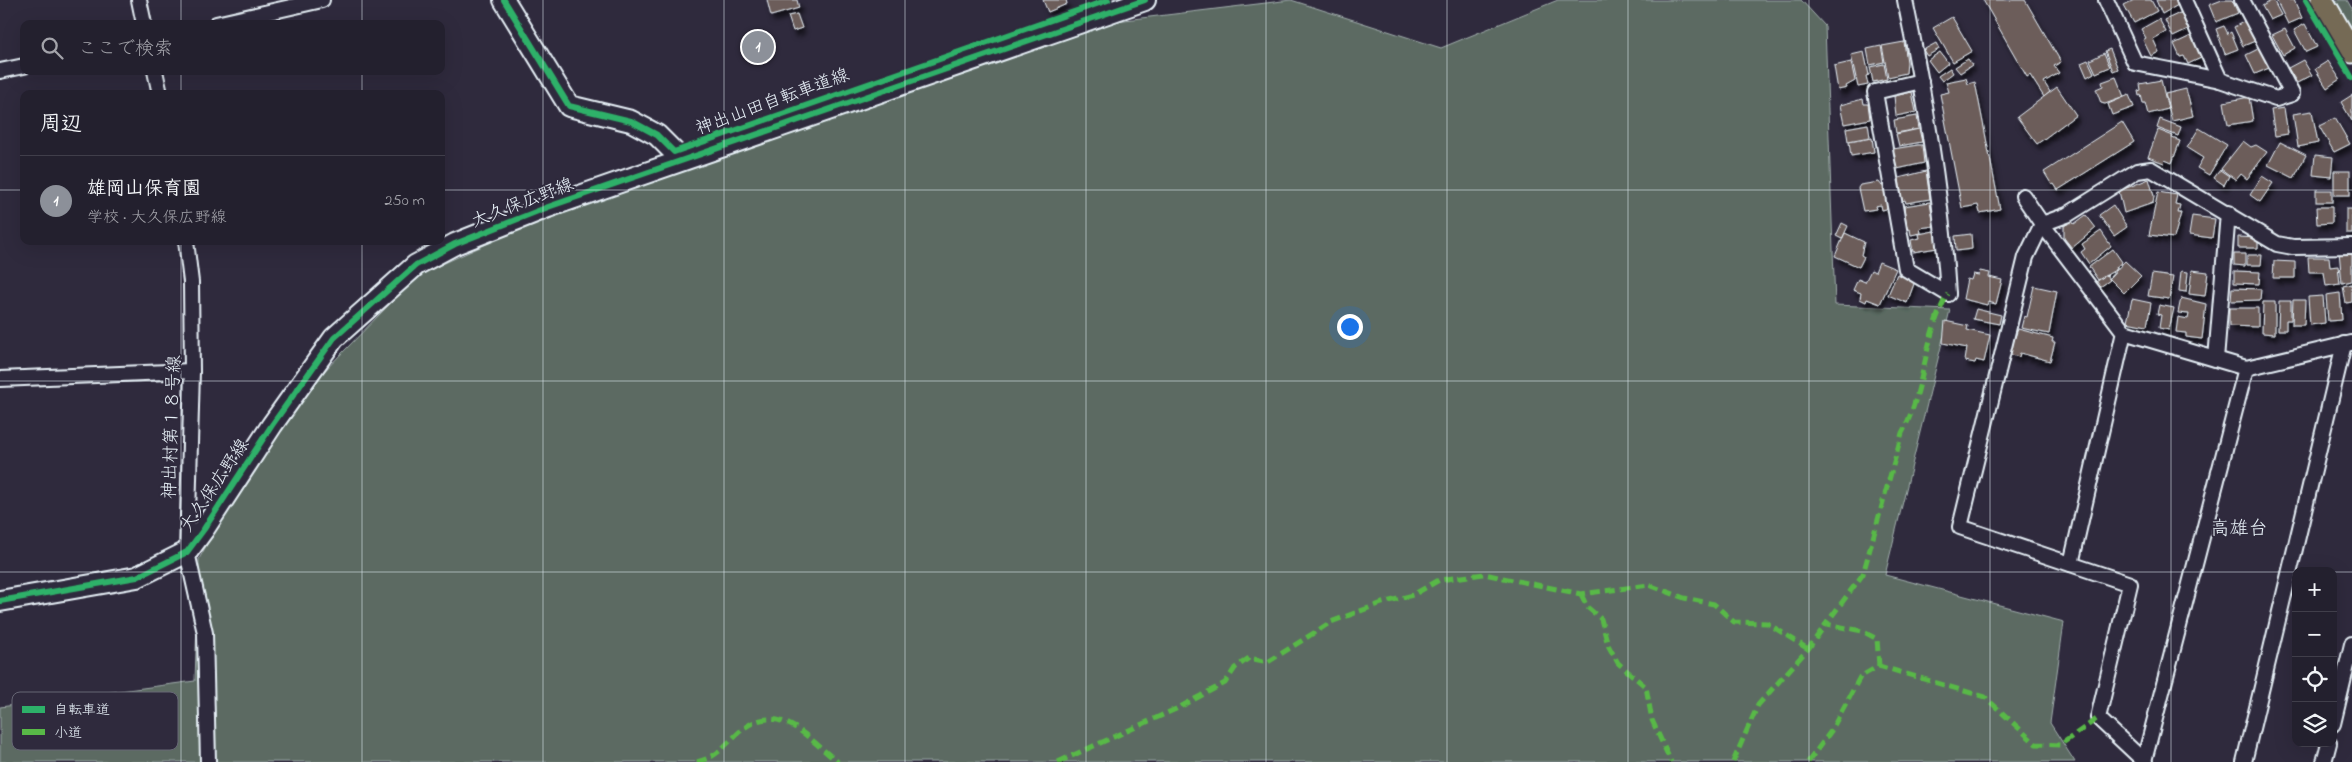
<!DOCTYPE html>
<html lang="ja">
<meta charset="utf-8">
<style>
:root{--surface:#23202e;--page:#2f2d3a;--text:#f1f3f6;--muted:#a3a3aa;--line:#403e4a;--accent:#8c9099}
body{margin:0;font-family:"Indie Flower","Klee One",sans-serif;background:var(--page);color:var(--text)}
.controls{position:absolute;right:15px;bottom:15px;display:grid;overflow:hidden;border-radius:10px;box-shadow:0 5px 20px #0002}
.controls button{width:45px;height:45px;display:grid;place-items:center;padding:0;border:0;border-bottom:1px solid var(--line);background:var(--surface);color:var(--text);font:25px sans-serif}
.you{position:absolute;left:1349px;top:326px;width:18px;height:18px;margin:-12px;border:4px solid #fff;border-radius:50%;background:#1a73e8;box-shadow:0 0 0 8px #1a73e833}
.badge{display:grid;place-items:center;width:32px;height:32px;border-radius:50%;background:var(--accent);color:#fff;font-size:16px;font-weight:700}
.pin{position:absolute;translate:-50% -50%;border:2px solid #fff;box-shadow:0 1px 5px #0006}
.list{margin:0;padding:0;list-style:none}
h2{display:flex;justify-content:space-between;align-items:center;height:65px;margin:0;padding:0 20px;font-size:21px}
h2 small{font-size:16px;font-weight:400;color:var(--muted)}
.list li{display:grid;grid-template-columns:32px 1fr auto;gap:15px;align-items:center;box-sizing:border-box;height:90px;padding:0 20px;border-top:1px solid var(--line)}
.list b{display:block;font-size:19px;white-space:nowrap}
.list p{margin:0;font-size:16px;white-space:nowrap;color:var(--muted)}
.list em{font-size:16px;font-style:normal;color:var(--muted)}
.icon{flex:none;width:28px;height:28px;fill:none;stroke:currentColor;stroke-width:2;stroke-linecap:round;stroke-linejoin:round}
.map{position:relative;flex:none;width:2352px;height:762px;overflow:hidden}
.search{position:absolute;background:var(--surface);box-shadow:0 5px 20px #0002;left:20px;top:20px;width:425px;height:55px;display:flex;align-items:center;gap:12px;box-sizing:border-box;padding:0 18px;border-radius:10px;color:var(--muted);font-size:19px}
.panel{position:absolute;background:var(--surface);box-shadow:0 5px 20px #0002;left:20px;top:90px;width:425px;height:155px;border-radius:10px}
.map>svg:first-child{display:block}
.green{fill:#5b6b62;stroke:#a2aead}
.building{fill:#6c5d5a;stroke:#e8f1f8;filter:url(#shadow)}
.lines{fill:none;stroke-linecap:round;stroke-linejoin:round}
.street-casing{stroke:#e8f1f8;stroke-width:18}
.secondary-casing{stroke:#e8f1f8;stroke-width:24}
.primary-casing{stroke:#e8f1f8;stroke-width:25}
.street{stroke:#2f2a3d;stroke-width:14}
.secondary{stroke:#2f2a3d;stroke-width:20}
.primary{stroke:#746b55;stroke-width:21}
.quiet{stroke:#58b947;stroke-width:5;stroke-dasharray:10 5;stroke-linecap:butt}
.cycleway-casing{stroke:#2f2a3d;stroke-width:9}
.cycleway{stroke:#2db169;stroke-width:6}
.grid{fill:none;stroke:#e8f1f8;stroke-width:1;stroke-opacity:0.55}
.labels{text-anchor:middle;stroke-width:4;stroke-linejoin:round;paint-order:stroke}
.street-label{font-size:18px;fill:#e8f1f8;stroke:#2f2a3d}
.neighbourhood-label{font-size:19px;fill:#e8f1f8;stroke:#2f2a3d}
.key{fill:#2f2a3d;stroke:#666675;stroke-width:1}
.key-label{font-size:14px;fill:#e8f1f8}
</style>
<div class="map">
<svg width="2352" height="762" viewBox="0 0 2352 762">
<defs>
<filter id="shadow"><feDropShadow dx="3" dy="5.5" stdDeviation="2.5" flood-color="#0009"/></filter>
</defs>
<rect width="100%" height="100%" fill="#2f2a3d"/>
<filter id="ink" filterUnits="userSpaceOnUse"><feTurbulence type="fractalNoise" baseFrequency=".02" numOctaves="2"/><feDisplacementMap in="SourceGraphic" scale="10" xChannelSelector="R" yChannelSelector="G"/><feConvolveMatrix kernelMatrix="1 2 1 2 8 2 1 2 1" color-interpolation-filters="sRGB"/></filter>
<g filter="url(#ink)">
<!-- green -->
<g class="green">
<polygon points="1291,0 1441,48 1558,0 1801,0 1825,26 1835,305 1950,310 1885,575 2064,622 2050,723 2075,762 0,762 0,707 195,681 199,559 272,425 418,275 549,216 1108,22"/>
<polygon points="2333,0 2347,0 2352,9 2352,33"/>
</g>
<!-- building -->
<g class="building">
<polygon points="767,0 797,0 799,8 771,16"/>
<polygon points="1043,0 1066,0 1067,4 1048,12"/>
<polygon points="1983,0 2025,0 2061,62 2054,66 2059,73 2044,82 2050,92 2044,97 2030,75 2027,77"/>
<polygon points="2134,0 2151,0 2157,11 2134,23 2124,5"/>
<polygon points="2156,0 2176,0 2178,5 2162,14"/>
<polygon points="2222,0 2232,0 2238,13 2216,22 2209,5"/>
<polygon points="2273,0 2281,15 2270,20 2262,6"/>
<polygon points="2276,0 2294,0 2302,18 2288,24"/>
<polygon points="2182,12 2190,29 2173,37 2165,20"/>
<polygon points="797,14 802,28 793,31 788,16"/>
<polygon points="1952,17 1972,51 1953,62 1933,28"/>
<polygon points="2159,19 2166,32 2153,39 2159,52 2151,56 2143,40 2146,38 2141,29"/>
<polygon points="2245,21 2255,41 2243,46 2234,27"/>
<polygon points="2305,24 2317,47 2306,52 2294,30"/>
<polygon points="2224,26 2228,34 2231,32 2238,49 2225,54 2216,29"/>
<polygon points="2285,29 2295,48 2283,55 2272,35"/>
<polygon points="2193,35 2203,57 2188,64 2184,56 2180,57 2174,44"/>
<polygon points="1904,42 1907,62 1906,73 1888,77 1882,46"/>
<polygon points="1936,43 1939,49 1927,56 1923,50"/>
<polygon points="1881,46 1884,62 1870,65 1867,49"/>
<polygon points="2260,48 2269,68 2255,74 2246,55"/>
<polygon points="2110,49 2118,69 2113,71 2105,51"/>
<polygon points="1864,52 1869,75 1866,76 1868,85 1858,87 1851,55"/>
<polygon points="1940,52 1948,63 1937,72 1928,60"/>
<polygon points="2104,53 2110,67 2096,73 2090,60"/>
<polygon points="1968,59 1972,65 1960,73 1955,67"/>
<polygon points="2088,60 2094,73 2087,77 2081,63"/>
<polygon points="2303,60 2312,75 2297,83 2288,68"/>
<polygon points="2328,61 2340,79 2327,88 2315,69"/>
<polygon points="1851,62 1855,81 1846,86 1847,88 1838,90 1834,66"/>
<polygon points="1884,64 1887,79 1873,82 1870,67"/>
<polygon points="1950,68 1953,73 1942,81 1938,76"/>
<polygon points="2116,77 2124,97 2105,104 2101,103 2096,89 2103,86 2102,82"/>
<polygon points="1966,78 1968,84 1975,82 2000,209 1980,213 1978,205 1962,208 1940,94 1949,92 1946,82"/>
<polygon points="2161,80 2168,109 2148,114 2145,103 2143,103 2141,95 2139,96 2138,91 2141,90 2140,84"/>
<polygon points="2057,87 2076,115 2037,144 2017,117"/>
<polygon points="2186,89 2193,116 2172,121 2165,94"/>
<polygon points="1912,92 1916,112 1896,116 1894,96"/>
<polygon points="2129,95 2134,107 2112,115 2108,104"/>
<polygon points="2352,95 2352,121 2341,102"/>
<polygon points="2249,97 2253,121 2228,125 2224,102"/>
<polygon points="1863,99 1864,104 1868,104 1870,119 1844,124 1840,105"/>
<polygon points="2284,108 2288,134 2275,136 2271,110"/>
<polygon points="2312,111 2318,143 2298,147 2293,114"/>
<polygon points="1917,116 1919,129 1896,133 1894,120"/>
<polygon points="2335,118 2350,144 2334,152 2319,126"/>
<polygon points="2160,119 2181,127 2178,136 2157,128"/>
<polygon points="2122,122 2134,142 2058,190 2054,184 2052,185 2044,172"/>
<polygon points="1868,124 1870,137 1848,141 1846,128"/>
<polygon points="2199,128 2227,145 2209,175 2197,168 2203,158 2187,148"/>
<polygon points="1919,129 1922,142 1899,146 1896,134"/>
<polygon points="2158,130 2173,136 2172,138 2180,141 2172,163 2165,160 2164,163 2148,157"/>
<polygon points="1872,138 1874,152 1851,156 1849,142"/>
<polygon points="2243,141 2251,147 2256,145 2267,152 2247,179 2241,174 2236,180 2221,169"/>
<polygon points="2280,142 2306,155 2294,178 2268,165"/>
<polygon points="1918,145 1922,145 1924,163 1897,169 1893,149"/>
<polygon points="2315,155 2333,157 2331,177 2313,175"/>
<polygon points="2220,170 2229,176 2224,185 2214,178"/>
<polygon points="1926,171 1930,199 1906,203 1905,200 1902,201 1899,178"/>
<rect x="2334" y="171" width="16" height="24"/>
<polygon points="2262,176 2273,183 2260,202 2250,195"/>
<polygon points="2149,179 2154,196 2153,203 2124,213 2119,191"/>
<polygon points="1879,182 1882,186 1885,185 1890,208 1882,210 1881,205 1875,206 1876,209 1863,211 1858,188 1860,185"/>
<rect x="2316" y="190" width="16" height="12"/>
<polygon points="2158,192 2177,195 2175,204 2180,205 2178,213 2181,213 2174,238 2149,235"/>
<polygon points="1930,202 1934,226 1920,228 1921,233 1911,235 1910,229 1907,230 1904,206"/>
<polygon points="2113,205 2127,227 2114,236 2099,215"/>
<polygon points="2316,207 2332,207 2332,223 2317,224"/>
<rect x="2346" y="209" width="6" height="24"/>
<polygon points="2086,215 2096,228 2072,248 2064,238 2064,226 2072,221 2074,224"/>
<polygon points="2192,216 2215,219 2212,238 2189,235"/>
<polygon points="1842,223 1848,226 1842,239 1836,236"/>
<polygon points="1934,231 1937,248 1913,252 1911,240 1920,238 1919,234"/>
<polygon points="2101,231 2111,246 2089,264 2081,252 2085,249 2082,244"/>
<polygon points="1845,233 1864,242 1861,255 1864,257 1859,267 1835,256"/>
<polygon points="1971,234 1972,249 1956,251 1955,236"/>
<polygon points="2238,237 2258,238 2258,248 2238,248"/>
<polygon points="2113,249 2122,262 2116,267 2117,269 2098,280 2089,267"/>
<polygon points="2352,249 2352,281 2342,283 2339,251"/>
<polygon points="2234,254 2245,254 2245,266 2234,265"/>
<polygon points="2247,255 2262,255 2261,265 2247,265"/>
<polygon points="2308,257 2329,257 2330,267 2338,266 2340,284 2326,286 2324,272 2309,272"/>
<polygon points="2125,261 2141,276 2124,293 2109,278"/>
<polygon points="2274,261 2295,262 2295,278 2273,278"/>
<polygon points="1879,262 1896,269 1880,304 1867,299 1866,302 1860,299 1861,293 1853,290 1858,279 1865,282 1871,270 1875,272"/>
<polygon points="2192,270 2208,272 2205,296 2189,294"/>
<polygon points="1980,271 1990,273 1989,277 2002,280 1996,304 1988,302 1987,305 1963,299 1967,279 1971,280 1973,274 1979,275"/>
<polygon points="2181,271 2188,272 2186,292 2179,291"/>
<polygon points="2234,271 2260,272 2259,284 2234,283"/>
<polygon points="1897,274 1915,281 1907,303 1888,295"/>
<polygon points="2152,274 2173,277 2169,299 2148,296"/>
<polygon points="2106,275 2110,280 2100,287 2096,282"/>
<polygon points="2352,284 2352,302 2346,303 2343,286"/>
<polygon points="2034,286 2057,291 2049,334 2021,328 2024,316 2027,317"/>
<polygon points="2232,288 2261,289 2260,300 2231,301"/>
<polygon points="2340,293 2342,320 2328,321 2326,295"/>
<polygon points="2323,296 2325,323 2310,325 2308,297"/>
<polygon points="2181,298 2206,304 2202,339 2186,337 2186,333 2176,332 2178,317 2188,319 2189,314 2178,313"/>
<polygon points="2132,299 2151,303 2147,326 2127,322"/>
<polygon points="2293,300 2305,300 2304,325 2292,325"/>
<polygon points="2279,301 2291,301 2291,320 2286,320 2286,330 2278,330"/>
<polygon points="2263,302 2275,302 2275,334 2262,333"/>
<polygon points="2159,305 2174,308 2169,330 2159,328 2161,315 2157,314"/>
<polygon points="2229,308 2258,308 2258,327 2229,326"/>
<polygon points="1976,309 2001,315 1999,324 1973,319"/>
<polygon points="1945,321 1968,326 1967,330 1990,335 1984,362 1976,360 1975,363 1965,361 1967,348 1943,343"/>
<polygon points="2018,329 2053,338 2052,342 2055,342 2050,361 2020,353 2019,357 2009,354"/>
</g>
<g class="lines">
<defs>
<g id="street">
<polyline points="139,0 144,24"/>
<path d="M1905 0C1925 97 1942 195 1948 294"/>
<polyline points="2106,0 2135,63 2220,80 2276,99 2292,94 2242,0"/>
<polyline points="2184,0 2220,80"/>
<polyline points="216,24 322,0"/>
<polyline points="0,71 24,66"/>
<polyline points="155,71 160,94"/>
<polyline points="1921,81 1875,92 1906,269 1948,294"/>
<polyline points="2023,196 2042,224 2124,332 2246,368 2351,343"/>
<polyline points="186,241 191,282 192,371 187,552 205,633 208,762"/>
<polyline points="2216,359 2228,213"/>
<polyline points="0,379 192,371"/>
<polyline points="2071,564 2124,332"/>
<polyline points="2333,724 2352,644"/>
<polyline points="2144,761 2246,368"/>
<polyline points="2145,762 2098,718 2130,584 1960,527 2026,257 2042,224 2067,215 2137,171 2151,169 2277,244 2293,247 2352,246"/>
<polyline points="2244,762 2344,344"/>
<polyline points="2324,762 2329,743"/>
</g>
<g id="secondary">
<polyline points="504,0 569,106 631,121 657,135 674,152"/>
<polyline points="0,601 137,577 187,552 204,529 272,425 334,338 416,265 455,244 548,207 1145,0"/>
</g>
<polyline id="primary" points="2322,0 2352,52"/>
</defs>
<!-- street casing -->
<use href="#street" class="street-casing"/>
<!-- secondary casing -->
<use href="#secondary" class="secondary-casing"/>
<!-- primary casing -->
<use href="#primary" class="primary-casing"/>
<!-- street -->
<use href="#street" class="street"/>
<!-- secondary -->
<use href="#secondary" class="secondary"/>
<!-- primary -->
<use href="#primary" class="primary"/>
<!-- quiet -->
<g class="quiet">
<polyline points="1581,594 1587,607 1601,619 1608,645 1618,663 1646,687 1652,720 1671,762"/>
<path d="M1879 666 1877 639 1862 631 1826 624 1863 574 1902 433C1926 389 1923 336 1948 294"/>
<path d="M697 762C717 757 722 748 737 734 776 697 806 737 838 762"/>
<polyline points="1058,762 1176,709 1225,683 1235,668 1249,658 1268,662 1331,622 1382,603 1413,595 1439,580 1484,574 1581,594 1649,585 1684,598 1714,604 1734,622 1767,623 1808,649"/>
<polyline points="1733,762 1758,705 1808,649 1826,624"/>
<polyline points="1808,762 1831,731 1860,677 1879,666 1985,697 2036,744 2060,745 2098,718"/>
</g>
<defs>
<g id="cycleway">
<polyline points="504,0 569,106 631,121 657,135 674,152 1108,0"/>
<polyline points="2306,0 2352,78"/>
<polyline points="0,601 137,577 187,552 204,529 272,425 334,338 416,265 455,244 548,207 1145,0"/>
</g>
</defs>
<!-- cycleway casing -->
<use href="#cycleway" class="cycleway-casing"/>
<!-- cycleway -->
<use href="#cycleway" class="cycleway"/>
</g>
</g>
<!-- grid -->
<path class="grid" d="M181 0V24M362 0V24M543 0V762M724 0V762M905 0V762M1086 0V762M1266 0V762M1447 0V762M1628 0V762M1809 0V762M1990 0V762M2171 0V762M181 71V94M362 71V94M0 190H24M441 190H2352M181 241V762M362 241V762M0 381H2352M0 572H2296M2333 572H2352"/>
<g class="labels">
<!-- street labels -->
<g class="street-label">
<text transform="translate(772 101) rotate(-20)" y="6">神出山田自転車道線</text>
<text transform="translate(522 202) rotate(-21)" y="6">大久保広野線</text>
<text transform="translate(171 427) rotate(-88)" y="6">神出村第１８号線</text>
<text transform="translate(214 485) rotate(-56)" y="6">大久保広野線</text>
</g>
<!-- neighbourhood labels -->
<g class="neighbourhood-label">
<text x="2239" y="534">高雄台</text>
</g>
</g>
<!-- legend -->
<rect x="12" y="692" width="166" height="58" rx="8" class="key"/>
<rect x="22" y="706" width="23" height="7" fill="#2db169"/>
<rect x="22" y="729" width="23" height="6" fill="#58b947"/>
<g class="key-label">
<text x="54" y="714">自転車道</text>
<text x="54" y="737">小道</text>
</g>
</svg>
<div class="controls">
<button>+</button>
<button>−</button>
<button><svg class="icon" aria-label="locate" viewBox="0 0 24 24"><circle cx="12" cy="12" r="6"/><path d="M12 2v4M12 18v4M2 12h4M18 12h4"/></svg></button>
<button><svg class="icon" aria-label="layers" viewBox="0 0 24 24"><path d="M12 4l9 5-9 5-9-5zM3 14l9 5 9-5"/></svg></button>
</div>
<div class="you"></div>
<div class="pin badge" style="left:758px;top:47px">1</div>
<div class="search"><svg class="icon" aria-label="search" viewBox="0 0 24 24"><circle cx="10" cy="10" r="6"/><path d="M15 15l6 6"/></svg>ここで検索</div>
<section class="panel">
<h2>周辺<small></small></h2>
<ul class="list">
<li><span class="badge">1</span><div><b>雄岡山保育園</b><p>学校 · 大久保広野線</p></div><em>250 m</em></li>
</ul>
</section>
</div>
